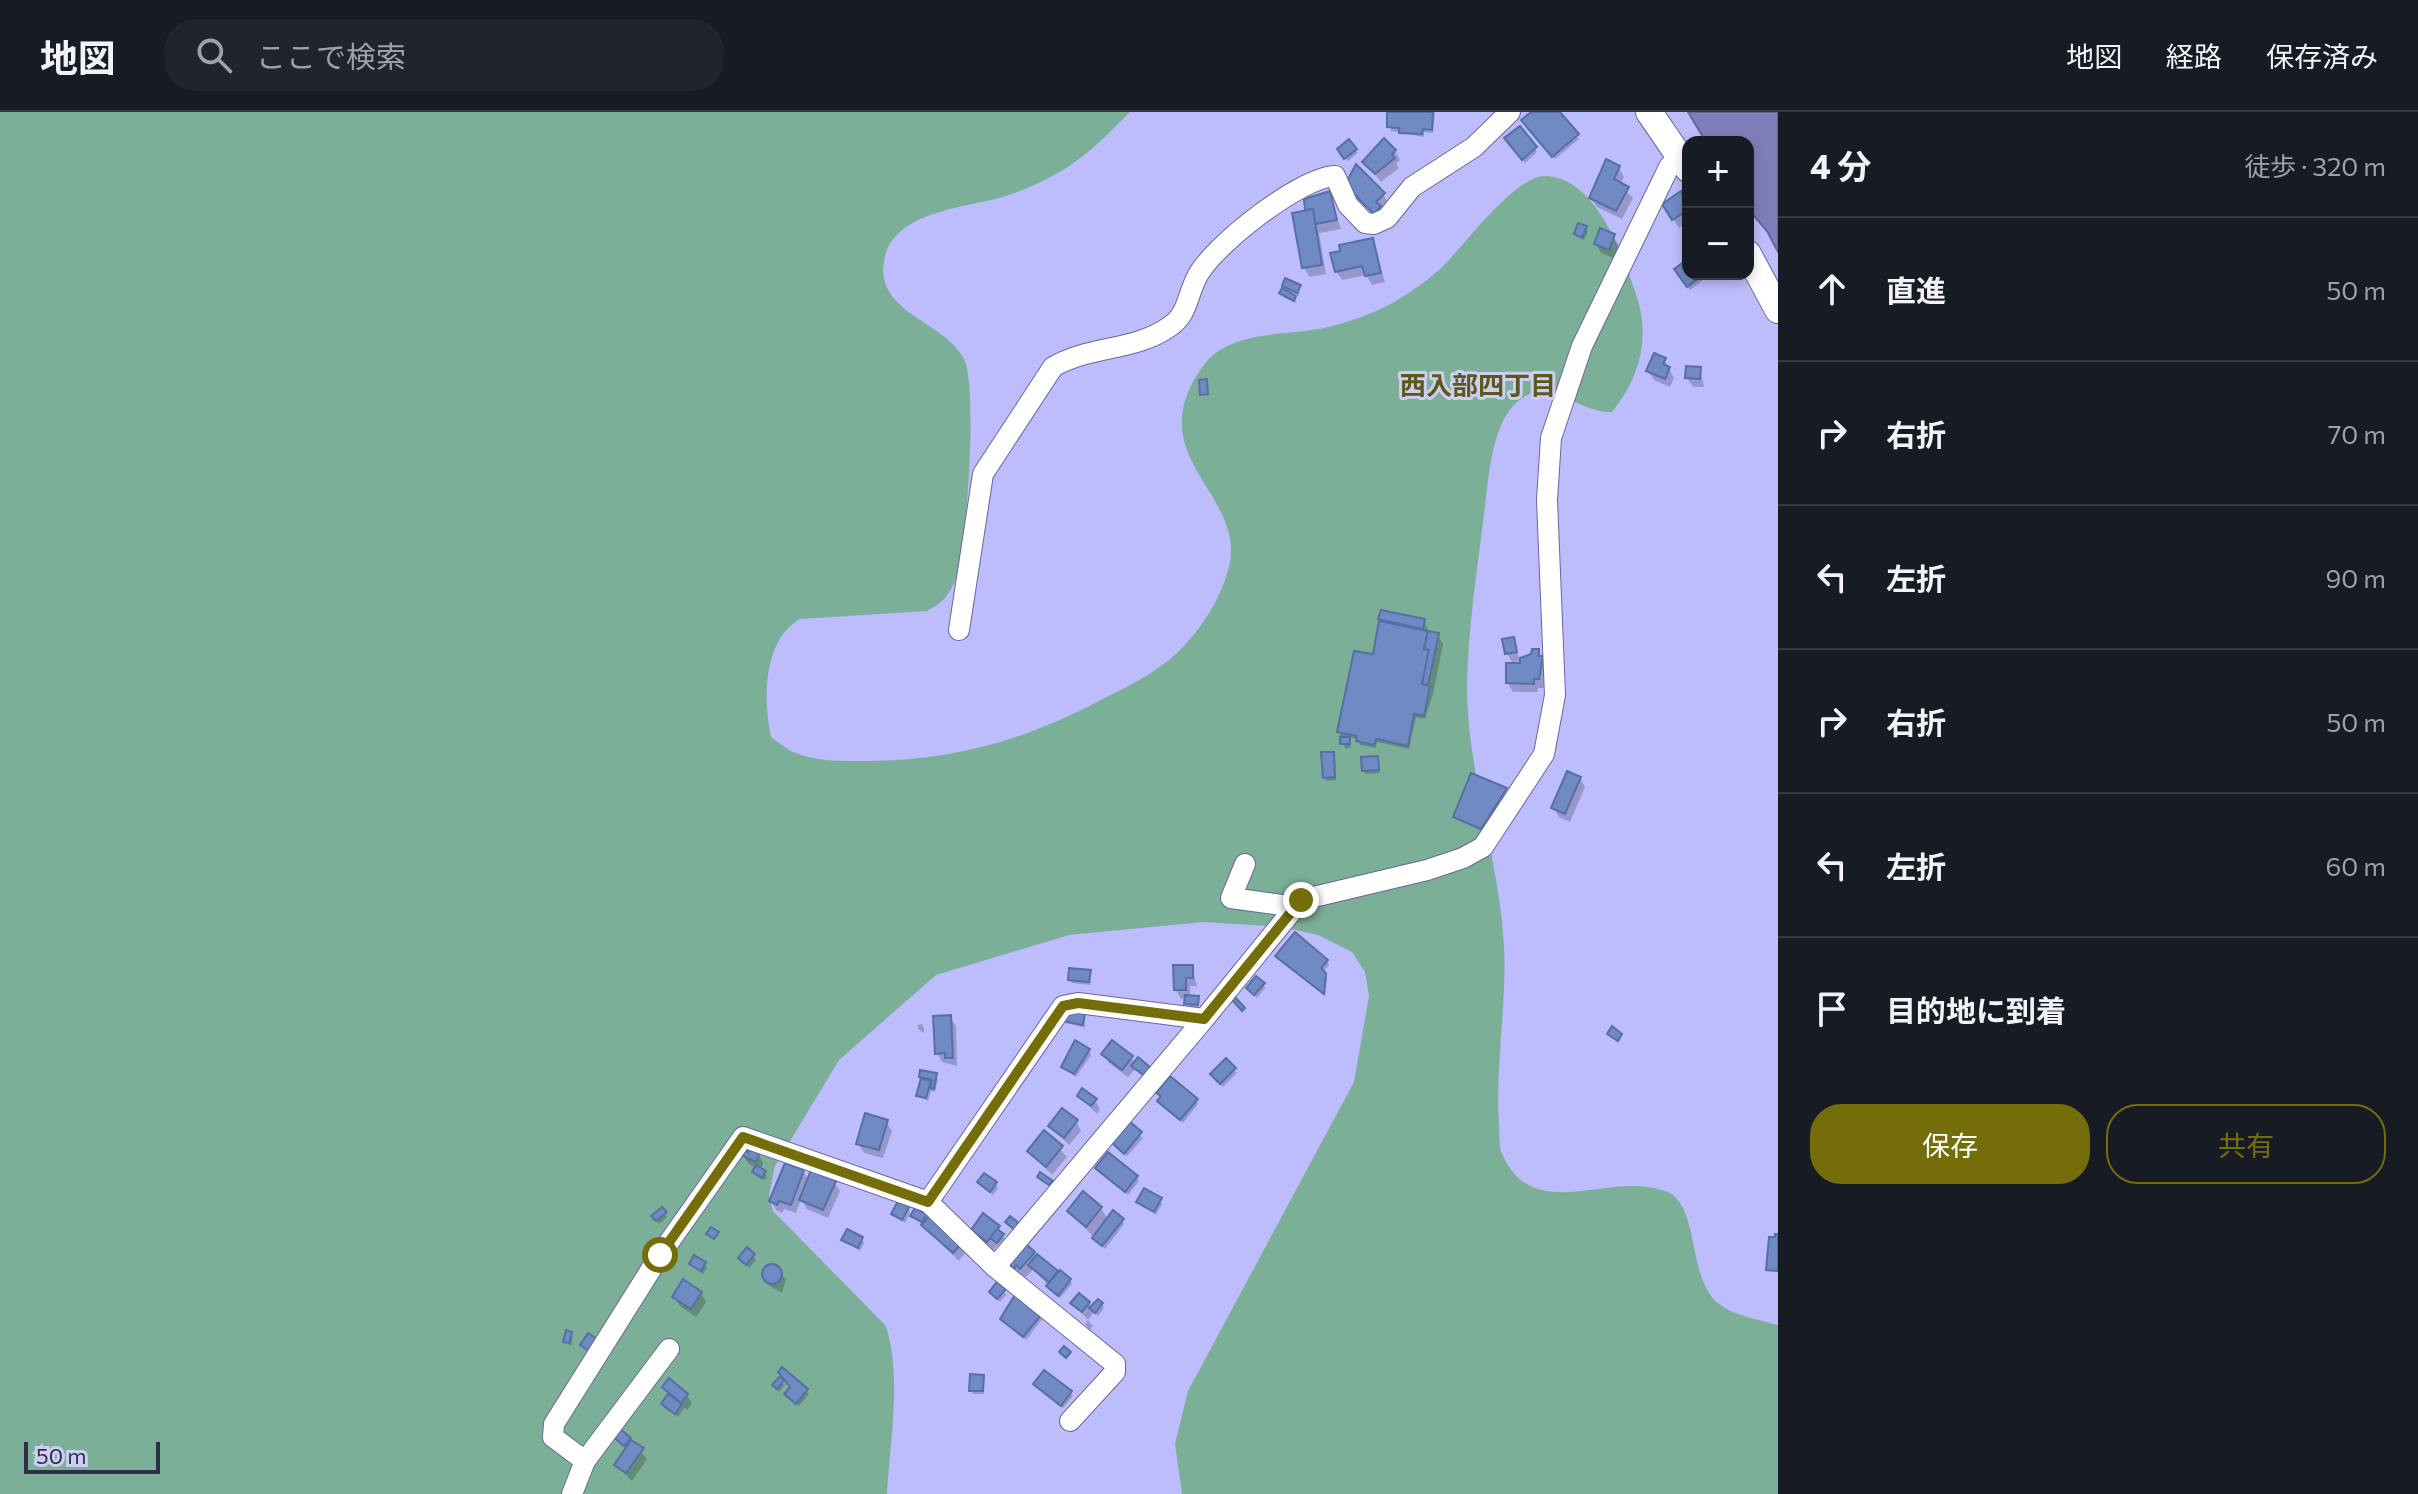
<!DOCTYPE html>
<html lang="ja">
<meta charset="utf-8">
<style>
:root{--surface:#171b24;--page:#20242c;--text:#f1f3f6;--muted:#9ea1a6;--line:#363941;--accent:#756d0a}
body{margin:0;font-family:Commissioner,"Noto Sans JP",sans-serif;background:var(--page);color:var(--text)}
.controls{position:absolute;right:24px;top:24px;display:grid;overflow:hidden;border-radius:16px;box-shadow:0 4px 12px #0003}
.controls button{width:72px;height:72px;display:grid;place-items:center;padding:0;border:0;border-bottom:2px solid var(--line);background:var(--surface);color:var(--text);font:40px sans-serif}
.scale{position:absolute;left:24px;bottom:20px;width:136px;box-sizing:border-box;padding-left:8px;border:4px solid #302f48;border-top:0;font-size:22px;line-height:28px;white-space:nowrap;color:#302f48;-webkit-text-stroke:6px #cdcef4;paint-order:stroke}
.stop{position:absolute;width:24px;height:24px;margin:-18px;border:6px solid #756d0a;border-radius:50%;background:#fff}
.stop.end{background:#756d0a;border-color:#fff;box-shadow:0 2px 8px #0008}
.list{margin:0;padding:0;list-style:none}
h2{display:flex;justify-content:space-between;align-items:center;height:104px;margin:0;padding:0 32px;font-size:34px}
h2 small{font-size:26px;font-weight:400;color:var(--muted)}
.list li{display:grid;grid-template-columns:52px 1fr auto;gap:24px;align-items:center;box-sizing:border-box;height:144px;padding:0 32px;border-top:2px solid var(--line)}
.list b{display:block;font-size:30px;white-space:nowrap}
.list em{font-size:26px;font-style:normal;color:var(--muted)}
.actions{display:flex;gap:16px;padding:24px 32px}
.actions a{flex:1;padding:18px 0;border:2px solid var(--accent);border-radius:32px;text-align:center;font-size:28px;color:var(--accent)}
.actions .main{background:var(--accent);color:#fff}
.icon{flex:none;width:44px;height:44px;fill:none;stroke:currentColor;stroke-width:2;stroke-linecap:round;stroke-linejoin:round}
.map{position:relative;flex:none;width:1778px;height:1382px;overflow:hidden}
header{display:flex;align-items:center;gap:48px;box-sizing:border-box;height:112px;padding:0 40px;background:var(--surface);border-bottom:2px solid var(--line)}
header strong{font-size:38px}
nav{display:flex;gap:44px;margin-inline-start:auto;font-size:28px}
.search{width:560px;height:72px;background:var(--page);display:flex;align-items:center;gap:20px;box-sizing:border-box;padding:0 28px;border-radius:32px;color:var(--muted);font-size:30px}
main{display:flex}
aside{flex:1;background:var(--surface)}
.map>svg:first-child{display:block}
.green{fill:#7baf97}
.water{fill:#7f7ebb;stroke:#676698;stroke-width:2}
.shadow{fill:#0003}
.building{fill:#708bc3;stroke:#566fa4;stroke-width:2}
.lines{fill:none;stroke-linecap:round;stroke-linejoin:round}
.minor-casing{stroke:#6866a0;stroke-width:22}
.major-casing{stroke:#6866a0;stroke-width:28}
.minor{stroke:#fff;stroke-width:20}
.major{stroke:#fff;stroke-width:26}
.route{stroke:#756d0a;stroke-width:10}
.labels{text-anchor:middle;stroke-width:6;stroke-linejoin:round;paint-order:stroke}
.neighbourhood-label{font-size:26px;font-weight:bold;fill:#5c571a;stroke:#cdcef4}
</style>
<header>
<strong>地図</strong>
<div class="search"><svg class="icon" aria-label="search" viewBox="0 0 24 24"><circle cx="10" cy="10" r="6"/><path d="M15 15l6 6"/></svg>ここで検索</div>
<nav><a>地図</a><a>経路</a><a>保存済み</a></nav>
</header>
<main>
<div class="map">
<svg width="1778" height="1382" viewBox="0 0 1778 1382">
<rect width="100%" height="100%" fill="#bdbdfd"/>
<!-- green -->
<path class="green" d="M0 0H1130C1110 20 1090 41 1066 56 1049 67 1025 78 1006 84 968 96 892 98 884 149 875 201 945 209 964 247 978 274 967 440 955 469 948 485 942 491 927 499L800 507C763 528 763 587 771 625 779 630 787 638 796 641 817 650 844 649 867 649 956 648 1025 628 1103 587 1129 574 1155 561 1177 541 1199 520 1218 491 1227 462 1254 383 1135 348 1203 254 1229 218 1285 224 1324 216 1347 211 1379 200 1399 187 1412 179 1428 168 1440 157 1463 136 1516 61 1547 64 1597 68 1621 140 1635 179 1651 224 1641 264 1612 300 1581 302 1547 263 1518 289 1492 311 1489 363 1485 394 1478 453 1468 514 1467 574 1467 661 1499 746 1504 833 1507 893 1495 953 1499 1013 1500 1023 1498 1035 1503 1044 1535 1113 1609 1058 1665 1079 1701 1091 1686 1167 1719 1192 1735 1204 1760 1208 1778 1213V1382H1182L1175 1332 1188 1279 1354 970 1369 884 1365 860 1352 840 1318 823 1282 815 1203 810 1069 823 936 863 839 948 775 1054 769 1083 773 1099 886 1214C902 1266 890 1328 887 1382H0Z"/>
<!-- water -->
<polygon class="water" points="1688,0 1778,0 1778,140 1767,119 1748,97 1748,30 1706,30"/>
<!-- shadow -->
<g class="shadow">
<polygon points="1389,0 1435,0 1433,21 1424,20 1424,25 1391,19"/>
<polygon points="1534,0 1557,0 1579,27 1555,47 1526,12"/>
<polygon points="1509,31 1535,37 1537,40 1525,51"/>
<polygon points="1355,38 1358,41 1348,49 1342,41"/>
<polygon points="1395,39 1400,48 1396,52 1399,56 1381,70 1365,50"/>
<polygon points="1619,56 1624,65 1620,73 1633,86 1622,107 1597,95 1592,86"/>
<polygon points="1348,73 1383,82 1388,91 1380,110"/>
<polygon points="1329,82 1341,117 1319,121 1326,162 1310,165 1304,156 1295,102 1308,100 1306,89"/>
<polygon points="1681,82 1688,93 1688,110 1679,116 1664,92"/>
<polygon points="1586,116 1588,120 1584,128 1576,122"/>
<polygon points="1613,124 1619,133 1614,146 1601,141 1596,132"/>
<polygon points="1372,128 1385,170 1372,173 1366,163 1342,168 1336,159"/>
<polygon points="1688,149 1688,162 1705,162 1707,165 1690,178 1676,158"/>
<polygon points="1284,174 1300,175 1299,184 1292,180 1296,191 1283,185 1281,181 1289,182"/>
<polygon points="1664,247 1674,266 1670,275 1654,268 1648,259"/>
<polygon points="1700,257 1704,275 1693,275 1687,266"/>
<polygon points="1380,507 1424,509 1429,521 1438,523 1443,532 1433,582 1425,607 1416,605 1409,637 1377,630 1376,636 1360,633 1358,627 1347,625 1351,636 1345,636 1339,620 1374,545"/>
<polygon points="1513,527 1520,548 1537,539 1547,555 1547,567 1544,567 1544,576 1538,576 1538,580 1513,580 1508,571 1522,553 1522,549 1512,550 1507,541"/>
<polygon points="1333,642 1336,668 1327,669 1325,665"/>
<polygon points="1377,646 1380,661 1366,662 1364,659"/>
<polygon points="1580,666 1585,675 1570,710 1559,705 1554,696"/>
<polygon points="1505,678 1507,681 1484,720 1458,708 1456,704"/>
<polygon points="1277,844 1327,849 1329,853 1323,860 1327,866 1325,884"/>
<polygon points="1192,855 1197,874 1190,874 1190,885 1198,886 1199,896 1189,895 1187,887 1181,887 1176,878"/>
<polygon points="1090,860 1091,873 1072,871 1070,868"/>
<polygon points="1263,872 1265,876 1257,886 1250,880"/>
<polygon points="1084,903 1085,916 1058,908"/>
<polygon points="950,905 956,914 957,954 942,950 937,941"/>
<polygon points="922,912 924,916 924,921 918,917 918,913"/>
<polygon points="1089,939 1091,943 1076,965 1066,958 1063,954"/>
<polygon points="1104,942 1131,945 1147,967 1135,957 1128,965 1109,951"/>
<polygon points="1226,949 1237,961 1223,975 1215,966"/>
<polygon points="922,960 938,967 935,980 931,979 928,989 918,983"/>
<polygon points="1158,981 1196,988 1198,992 1183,1011 1161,993"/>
<polygon points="1079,984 1095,988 1100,997 1097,1002"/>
<polygon points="1076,1009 1081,1019 1069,1033 1051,1014"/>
<polygon points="886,1010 892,1019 883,1046 864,1041 858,1031"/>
<polygon points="1129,1012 1143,1026 1127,1044 1116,1035"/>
<polygon points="1044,1021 1067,1045 1052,1063 1029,1039"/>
<polygon points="758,1042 763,1051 761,1058 767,1064 765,1068 757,1063 757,1056 749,1052 743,1043"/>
<polygon points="1097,1057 1136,1065 1139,1069 1128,1083"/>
<polygon points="803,1059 809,1069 834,1070 840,1079 828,1106 807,1097 801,1087 796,1101 784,1097 782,1101 776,1098 771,1089"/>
<polygon points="979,1070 996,1072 998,1076 993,1083"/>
<polygon points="1160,1088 1162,1092 1156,1103 1138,1090"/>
<polygon points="908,1096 910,1100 905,1111 893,1102"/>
<polygon points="1101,1096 1108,1108 1122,1108 1124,1112 1105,1137 1069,1099"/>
<polygon points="665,1102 667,1105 659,1112 656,1108"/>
<polygon points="913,1104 925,1104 960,1132 965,1141 959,1149"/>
<polygon points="998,1115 1005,1127 993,1138 973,1118"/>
<polygon points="862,1127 864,1131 860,1139 844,1128"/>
<polygon points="748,1138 756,1148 749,1156 743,1150"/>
<polygon points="1033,1141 1070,1168 1072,1172 1060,1186 1033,1157 1026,1165 1016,1161 1011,1152"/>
<polygon points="691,1152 705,1152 707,1156 703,1162"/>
<polygon points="773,1153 786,1167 782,1181 767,1172 762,1164"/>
<polygon points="1004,1179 1006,1183 1000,1190 993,1184"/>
<polygon points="701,1181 706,1190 696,1205 680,1194 674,1185"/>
<polygon points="1073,1191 1089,1191 1092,1196 1102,1192 1104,1196 1098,1204 1094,1200 1088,1208 1093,1214 1090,1218 1085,1212 1088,1208"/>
<polygon points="1040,1203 1042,1207 1026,1228 1003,1207"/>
<polygon points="571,1222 573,1225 571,1234 565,1229"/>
<polygon points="983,1265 984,1282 973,1282 971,1278"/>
<polygon points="788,1268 809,1282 799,1294 787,1282 792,1276 787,1270 779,1280 774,1274 782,1270 784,1273"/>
<polygon points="1036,1273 1070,1280 1073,1284 1063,1296"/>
<polygon points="664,1275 687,1283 692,1292 687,1298 684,1296 678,1305 665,1296 663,1292 669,1283"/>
<polygon points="615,1324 629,1327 647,1347 632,1369 616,1353 627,1337"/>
</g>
<!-- building -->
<g class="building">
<polygon points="1387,0 1433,0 1432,18 1423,17 1422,22 1399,21 1399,16 1387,15"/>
<polygon points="1531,0 1560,0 1579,22 1552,45 1521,8"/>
<polygon points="1520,14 1537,35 1522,48 1504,26"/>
<polygon points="1384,26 1396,38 1392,42 1395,46 1375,62 1362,50"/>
<polygon points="1349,27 1357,37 1344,47 1337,37"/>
<polygon points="1606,47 1620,54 1614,67 1629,75 1616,99 1589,86"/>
<polygon points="1356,52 1385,81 1376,90 1381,94 1374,102 1345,73"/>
<polygon points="1330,79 1337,108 1315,112 1313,97 1305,98 1304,87"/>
<polygon points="1681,79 1688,98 1672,108 1662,92"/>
<polygon points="1313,97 1322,153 1302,156 1292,101"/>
<polygon points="1578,111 1587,114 1582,126 1574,122"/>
<polygon points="1600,116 1615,122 1609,138 1594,132"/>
<polygon points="1373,126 1381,161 1365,164 1362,154 1335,160 1330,141 1340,139 1339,133"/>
<polygon points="1688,147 1688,162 1704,162 1687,175 1674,157"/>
<polygon points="1285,166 1301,173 1297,181 1282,174"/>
<polygon points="1282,176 1296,184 1294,189 1279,181"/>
<polygon points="1654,241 1666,246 1663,252 1670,255 1665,267 1646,259"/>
<polygon points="1686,254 1701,255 1700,267 1685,266"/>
<polygon points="1207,267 1208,282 1200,283 1199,268"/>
<polygon points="1381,498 1425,507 1423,517 1378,507"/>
<polygon points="1379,509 1428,519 1424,537 1429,538 1422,572 1430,574 1424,604 1414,602 1408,634 1376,627 1374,633 1356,629 1357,624 1337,620 1354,539 1373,542"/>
<polygon points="1428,519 1439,521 1428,573 1422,572 1429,538 1424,537"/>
<polygon points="1514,525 1517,540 1505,542 1502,527"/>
<polygon points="1532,537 1539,537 1539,544 1543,544 1539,567 1534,567 1534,572 1506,571 1506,551 1520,551 1520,546 1531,542"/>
<rect x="1340" y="625" width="10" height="7"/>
<polygon points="1321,640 1334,640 1335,665 1323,666"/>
<polygon points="1378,644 1379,658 1362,659 1361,645"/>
<polygon points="1567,659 1581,665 1565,702 1551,696"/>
<polygon points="1471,661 1507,676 1481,717 1453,705"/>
<polygon points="1295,820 1328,848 1321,856 1326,861 1324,882 1275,844"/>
<polygon points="1173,853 1193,853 1193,866 1186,866 1186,878 1174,878"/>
<polygon points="1069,856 1091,858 1089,870 1068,868"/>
<polygon points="1256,864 1265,871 1254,883 1246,876"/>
<polygon points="1185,883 1199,884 1198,893 1184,892"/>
<polygon points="1235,885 1245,896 1242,899 1232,888"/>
<polygon points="1064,898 1085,901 1083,913 1056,908"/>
<polygon points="951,903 953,946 945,946 945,941 935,942 933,904"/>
<polygon points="1612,914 1622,922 1618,929 1607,922"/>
<polygon points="1075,928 1090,937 1074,962 1061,955"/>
<polygon points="1112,928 1133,944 1122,958 1101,942"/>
<polygon points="1138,945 1151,956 1145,964 1131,954"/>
<polygon points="1226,946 1236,956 1220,972 1210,962"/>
<polygon points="920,958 937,961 934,977 930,976 932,968 919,965"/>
<polygon points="1170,964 1198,987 1180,1008 1157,989 1161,984 1156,981"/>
<polygon points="921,966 931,969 926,986 916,984"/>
<polygon points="1082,976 1097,987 1091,994 1077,984"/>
<polygon points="1062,996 1078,1008 1064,1026 1048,1014"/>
<polygon points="865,1001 888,1008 879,1038 856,1032"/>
<polygon points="1129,1009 1142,1020 1124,1042 1111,1030"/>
<polygon points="1044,1018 1063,1034 1046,1055 1027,1039"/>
<polygon points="750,1036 760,1040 756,1050 741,1043 744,1037 748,1040"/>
<polygon points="1108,1040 1138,1064 1125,1080 1095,1056"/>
<polygon points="785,1051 804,1058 791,1093 779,1089 777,1093 769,1089"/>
<polygon points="756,1053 766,1059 762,1066 752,1060"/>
<polygon points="811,1058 836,1069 823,1098 799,1088"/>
<polygon points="1040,1060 1053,1069 1049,1073 1037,1065"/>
<polygon points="984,1061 997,1070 990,1080 977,1070"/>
<polygon points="1144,1076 1162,1086 1154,1100 1136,1090"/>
<polygon points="1083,1079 1102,1095 1086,1115 1067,1099"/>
<polygon points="898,1089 909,1095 902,1108 891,1102"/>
<polygon points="662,1095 667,1100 656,1109 651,1104"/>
<polygon points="915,1096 927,1102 922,1110 910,1104"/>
<polygon points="1113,1098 1124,1107 1102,1134 1092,1126"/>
<polygon points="983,1101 1000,1114 987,1130 971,1118"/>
<polygon points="929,1104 962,1131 953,1141 921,1113"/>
<polygon points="1010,1104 1020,1112 1015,1118 1005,1110"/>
<polygon points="711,1115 719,1120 714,1127 706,1122"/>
<polygon points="847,1117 863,1125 858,1136 841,1128"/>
<polygon points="997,1117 1004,1122 997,1131 990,1126"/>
<polygon points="1775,1122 1778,1122 1778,1159 1766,1158 1769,1125 1775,1125"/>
<polygon points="1026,1132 1035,1140 1020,1157 1016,1153 1014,1157 1009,1152"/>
<polygon points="747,1135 755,1142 746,1153 738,1146"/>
<polygon points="1037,1142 1058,1159 1049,1170 1028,1153"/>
<polygon points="694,1143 706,1150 701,1159 689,1152"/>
<circle cx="772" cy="1162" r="10"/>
<polygon points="1060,1158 1071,1167 1058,1184 1046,1174"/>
<polygon points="683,1167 702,1180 691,1197 672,1185"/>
<polygon points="997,1170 1006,1177 997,1187 989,1180"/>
<polygon points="1016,1181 1042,1202 1023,1225 1000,1207"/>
<polygon points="1079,1181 1090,1190 1082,1200 1070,1191"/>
<polygon points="1098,1187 1103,1191 1095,1201 1089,1196"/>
<polygon points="566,1218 572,1220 569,1231 563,1230"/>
<polygon points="588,1221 600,1229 592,1241 580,1233"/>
<polygon points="1064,1234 1071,1240 1066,1246 1059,1240"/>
<polygon points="782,1255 808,1277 796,1292 784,1282 790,1275 778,1260"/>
<polygon points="1044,1258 1072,1279 1061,1294 1033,1272"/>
<polygon points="970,1262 984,1263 983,1279 969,1279"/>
<polygon points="779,1265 784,1268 777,1277 772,1273"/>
<polygon points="669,1266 688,1282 681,1291 662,1275"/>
<polygon points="668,1282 682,1292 675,1302 661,1292"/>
<polygon points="619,1316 631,1326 624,1334 612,1324"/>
<polygon points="631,1328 644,1336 626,1361 614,1353"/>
</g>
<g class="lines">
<defs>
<g id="minor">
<path d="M959 518 983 362 1053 255C1088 234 1135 239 1169 215 1189 202 1187 182 1198 163 1215 132 1301 65 1335 64L1348 93 1365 111 1374 112 1387 106 1412 75 1474 35 1510 0"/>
<polyline points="1245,752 1231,786 1296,795"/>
<polyline points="928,1090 995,1155"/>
<polyline points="1070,1309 1115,1260 1115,1252 995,1155 1204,907"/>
<polyline points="585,1349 553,1325 554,1312 660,1143 743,1025 928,1090 1063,894 1078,891 1204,907 1301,788 1427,758 1463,746 1483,735 1544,642 1555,583 1547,388 1551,326 1582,234 1669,55 1678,45"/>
<polyline points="572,1382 585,1349 669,1237"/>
</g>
<g id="major">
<polyline points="1649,0 1688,57"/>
<polyline points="1748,142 1778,198"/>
</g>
</defs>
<!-- minor casing -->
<use href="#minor" class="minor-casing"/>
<!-- major casing -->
<use href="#major" class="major-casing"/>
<!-- minor -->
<use href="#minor" class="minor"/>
<!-- major -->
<use href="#major" class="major"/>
</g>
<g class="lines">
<!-- route -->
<polyline class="route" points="660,1143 743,1025 928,1090 1063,894 1078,891 1204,907 1301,788"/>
</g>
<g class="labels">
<!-- neighbourhood labels -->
<g class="neighbourhood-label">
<text x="1478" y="283">西入部四丁目</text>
</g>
</g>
</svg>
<div class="controls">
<button>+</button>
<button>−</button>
</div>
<div class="scale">50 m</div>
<div class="stop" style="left:660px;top:1143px"></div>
<div class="stop end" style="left:1301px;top:788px"></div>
</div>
<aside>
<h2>4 分<small>徒歩 · 320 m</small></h2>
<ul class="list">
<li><svg class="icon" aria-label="ahead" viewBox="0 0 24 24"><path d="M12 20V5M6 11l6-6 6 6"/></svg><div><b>直進</b></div><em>50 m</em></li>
<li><svg class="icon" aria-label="right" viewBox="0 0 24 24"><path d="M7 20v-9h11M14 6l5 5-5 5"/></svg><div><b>右折</b></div><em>70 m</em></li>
<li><svg class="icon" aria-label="left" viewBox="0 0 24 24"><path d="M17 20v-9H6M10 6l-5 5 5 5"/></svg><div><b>左折</b></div><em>90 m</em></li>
<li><svg class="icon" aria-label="right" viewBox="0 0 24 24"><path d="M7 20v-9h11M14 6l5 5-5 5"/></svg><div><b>右折</b></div><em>50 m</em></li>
<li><svg class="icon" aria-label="left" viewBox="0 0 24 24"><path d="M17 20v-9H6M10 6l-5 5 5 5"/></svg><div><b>左折</b></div><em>60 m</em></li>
<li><svg class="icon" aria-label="arrive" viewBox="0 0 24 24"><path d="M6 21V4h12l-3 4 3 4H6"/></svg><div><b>目的地に到着</b></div></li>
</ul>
<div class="actions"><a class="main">保存</a><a>共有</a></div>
</aside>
</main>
